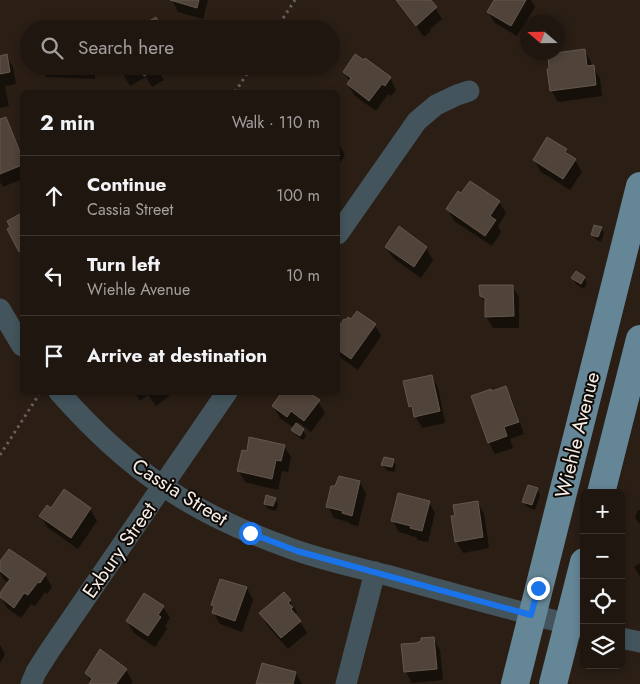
<!DOCTYPE html>
<meta charset="utf-8">
<style>
:root{--surface:#201610;--page:#2d231e;--text:#f1f3f6;--muted:#a29f9f;--line:#3d3530}
body{margin:0;font-family:Jost,sans-serif;background:var(--page);color:var(--text)}
.controls{position:absolute;right:15px;bottom:15px;display:grid;overflow:hidden;border-radius:8px;box-shadow:0 2px 8px #0003}
.controls button{width:45px;height:45px;display:grid;place-items:center;padding:0;border:0;border-bottom:1px solid var(--line);background:var(--surface);color:var(--text);font:25px sans-serif}
.compass{position:absolute;left:520px;top:15px;width:45px;height:45px;border-radius:50%;background:var(--surface);box-shadow:0 2px 8px #0003;rotate:290deg}
.stop{position:absolute;width:15px;height:15px;margin:-11px;border:4px solid #1a73e8;border-radius:50%;background:#fff}
.stop.end{background:#1a73e8;border-color:#fff;box-shadow:0 1px 5px #0008}
.list{margin:0;padding:0;list-style:none}
h2{display:flex;justify-content:space-between;align-items:center;height:65px;margin:0;padding:0 20px;font-size:21px}
h2 small{font-size:16px;font-weight:400;color:var(--muted)}
.list li{display:grid;grid-template-columns:32px 1fr auto;gap:15px;align-items:center;box-sizing:border-box;height:80px;padding:0 20px;border-top:1px solid var(--line)}
.list b{display:block;font-size:19px;white-space:nowrap}
.list p{margin:0;font-size:16px;white-space:nowrap;color:var(--muted)}
.list em{font-size:16px;font-style:normal;color:var(--muted)}
.icon{flex:none;width:28px;height:28px;fill:none;stroke:currentColor;stroke-width:2;stroke-linecap:round;stroke-linejoin:round}
.map{position:relative;flex:none;width:640px;height:684px;overflow:hidden}
.search{position:absolute;background:var(--surface);box-shadow:0 2px 8px #0003;left:20px;top:20px;width:320px;height:55px;display:flex;align-items:center;gap:12px;box-sizing:border-box;padding:0 18px;border-radius:28px;color:var(--muted);font-size:19px}
.panel{position:absolute;background:var(--surface);box-shadow:0 2px 8px #0003;left:20px;top:90px;width:320px;height:305px;border-radius:8px}
.map>svg:first-child{display:block}
.shadow{fill:#0007}
.building{fill:#504339;stroke:#64574c}
.lines{fill:none;stroke-linecap:round;stroke-linejoin:round}
.path{stroke:#695f57;stroke-width:3;stroke-dasharray:2.5 4;stroke-linecap:butt}
.minor{stroke:#43545c;stroke-width:21}
.major{stroke:#648696;stroke-width:28}
.route{stroke:#1a73e8;stroke-width:6}
.labels{text-anchor:middle;stroke-width:4;stroke-linejoin:round;paint-order:stroke}
.street-label{font-size:20px;fill:#f4ece6;stroke:#0f0906}
</style>
<div class="map">
<svg width="640" height="684" viewBox="0 0 640 684">
<rect width="100%" height="100%" fill="#2a1e15"/>
<!-- shadow -->
<g class="shadow">
<polygon points="172,0 208,0 203,19 178,12"/>
<polygon points="397,0 430,0 442,19 430,29 431,31 424,37"/>
<polygon points="495,0 531,0 535,7 517,36 495,23 488,12"/>
<polygon points="584,50 591,62 592,67 600,78 602,96 558,102 551,90"/>
<polygon points="6,56 13,67 16,84 5,86 9,106 0,108 0,57"/>
<polygon points="40,66 95,66 95,79 46,77"/>
<polygon points="118,66 164,66 158,70 164,80 152,87 146,77 130,86"/>
<polygon points="344,72 390,78 396,90 391,96 388,94 376,111 355,96 348,84 350,82"/>
<polygon points="5,118 22,156 22,179 3,187 0,182 0,121"/>
<polygon points="338,142 345,155 338,166"/>
<polygon points="566,150 569,156 575,160 582,172 570,190 541,172 534,160"/>
<polygon points="499,202 506,213 498,226 501,232 492,246 454,221 448,209"/>
<polygon points="22,214 22,257 8,230 12,227 9,221"/>
<polygon points="399,228 426,248 433,260 421,278 393,258 386,247"/>
<polygon points="601,228 604,233 601,242 596,240 592,234"/>
<polygon points="573,278 584,278 587,283 584,289 576,284"/>
<polygon points="512,286 519,297 519,328 493,328 486,317 486,304 481,296"/>
<polygon points="344,320 375,325 381,336 358,370 338,356 338,330"/>
<polygon points="431,376 438,387 445,423 422,428 410,406"/>
<polygon points="505,388 512,399 524,434 510,439 513,448 495,454 489,443 491,393"/>
<polygon points="134,392 174,392 156,406 148,395 140,401"/>
<polygon points="283,392 312,392 325,413 311,432 298,422 296,425 303,430 306,436 303,440 296,435 293,430 294,428 280,418 273,406"/>
<polygon points="284,446 291,457 288,472 282,471 278,490 245,482 239,471 248,452"/>
<polygon points="393,461 396,466 394,472 386,470 383,464"/>
<polygon points="360,482 366,494 358,526 350,524 348,522 334,518 328,506"/>
<polygon points="537,489 540,495 535,510 527,507 524,502"/>
<polygon points="64,491 90,509 97,521 78,549 47,527 41,516 51,509"/>
<polygon points="275,499 278,504 276,511 268,509 265,504"/>
<polygon points="429,502 435,513 428,542 418,540 416,537 399,532 393,521"/>
<polygon points="478,503 484,514 489,548 463,553 456,541"/>
<polygon points="638,510 640,510 640,524 635,518"/>
<polygon points="0,563 45,575 52,587 47,594 45,592 35,606 31,604 21,618 7,608 0,596 9,583 3,579 0,573"/>
<polygon points="640,563 640,577 634,567"/>
<polygon points="221,581 247,588 253,600 242,632 220,624 213,612 214,609 212,605"/>
<polygon points="283,593 290,601 297,612 295,614 307,633 288,649 267,625 261,614"/>
<polygon points="145,594 163,607 170,618 165,626 167,629 155,647 134,633 127,621"/>
<polygon points="433,638 440,650 443,680 412,683 406,672"/>
<polygon points="0,645 5,654 0,663"/>
<polygon points="126,670 133,682 131,684 90,684 91,682 86,673"/>
<polygon points="296,673 302,684 258,684"/>
</g>
<!-- building -->
<g class="building">
<polygon points="170,0 199,0 197,8"/>
<polygon points="396,0 431,0 437,7 416,26"/>
<polygon points="494,0 526,0 511,26 487,12"/>
<polygon points="156,17 163,29 140,29 139,27"/>
<polygon points="585,49 587,66 594,65 596,85 550,91 547,69 549,69 548,54"/>
<polygon points="7,54 10,72 0,74 0,56"/>
<polygon points="355,54 364,60 365,58 391,77 385,86 382,84 369,101 347,84 351,78 343,72"/>
<polygon points="117,66 138,66 122,75"/>
<polygon points="139,66 158,66 159,68 144,76"/>
<polygon points="6,117 22,157 22,165 0,174 0,119"/>
<polygon points="547,137 567,149 565,152 576,159 563,179 533,160"/>
<polygon points="470,181 500,201 490,216 496,220 485,236 446,209 458,191 461,193"/>
<polygon points="22,213 22,250 19,252 7,229 10,227 7,221"/>
<polygon points="594,225 602,227 598,237 591,235"/>
<polygon points="399,226 427,247 414,267 385,247"/>
<polygon points="576,271 585,277 581,284 571,278"/>
<polygon points="479,285 513,285 514,316 485,317 485,298 480,296"/>
<polygon points="357,311 376,324 351,359 338,350 338,328 344,319 345,320 348,317 351,319"/>
<polygon points="432,375 440,411 414,417 412,406 409,407 403,381"/>
<polygon points="506,386 519,422 504,427 507,436 488,443 471,396 491,389 492,391"/>
<polygon points="282,392 312,392 311,394 320,400 304,421 291,411 287,417 272,406"/>
<polygon points="296,423 304,429 300,436 291,430"/>
<polygon points="249,437 285,445 281,461 276,460 272,479 237,471 242,450 247,451"/>
<polygon points="384,457 394,459 392,467 381,465"/>
<polygon points="339,476 360,481 352,516 342,513 343,511 326,507 331,486 335,486"/>
<polygon points="528,485 538,488 532,505 522,502"/>
<polygon points="64,489 91,508 71,538 39,516 47,505 51,508"/>
<polygon points="398,493 430,501 422,531 410,528 411,526 391,521"/>
<polygon points="266,495 276,498 273,506 264,504"/>
<polygon points="478,501 483,537 455,542 451,516 455,516 453,505"/>
<polygon points="9,549 46,574 40,583 38,582 28,595 24,593 14,608 0,597 0,593 10,579 0,571 0,561"/>
<polygon points="220,579 247,587 235,621 212,613 214,606 211,605"/>
<polygon points="284,592 291,600 288,603 293,607 291,609 301,621 281,638 259,613"/>
<polygon points="144,593 164,606 158,615 161,617 148,636 126,621"/>
<polygon points="434,637 437,669 404,672 401,644 416,643 421,641 421,638"/>
<polygon points="100,649 127,669 116,684 89,684 92,679 85,673"/>
<polygon points="262,663 296,672 293,684 256,684"/>
</g>
<g class="lines">
<!-- path -->
<g class="path">
<polyline points="276,29 295,0"/>
<polyline points="235,92 252,66"/>
<polyline points="0,455 40,393"/>
</g>
<!-- minor -->
<g class="minor">
<polyline points="338,234 417,121 436,105 457,95 469,91"/>
<polyline points="0,309 22,346"/>
<path d="M59 392C90 427 124 460 163 486 203 514 249 534 295 550 326 561 359 568 390 576 454 594 519 612 584 628"/>
<polyline points="621,638 640,642"/>
<polyline points="31,684 36,672 50,650 227,392"/>
<polyline points="346,684 375,572"/>
</g>
<!-- major -->
<g class="major">
<polyline points="601,493 640,339"/>
<polyline points="515,684 640,186"/>
<polyline points="553,684 584,562"/>
</g>
</g>
<g class="lines">
<!-- route -->
<polyline class="route" points="250,533 297,551 531,615 538,588"/>
</g>
<g class="labels">
<!-- street labels -->
<g class="street-label">
<text transform="translate(577 435) rotate(-76)" y="7">Wiehle Avenue</text>
<text transform="translate(180 492) rotate(32)" y="7">Cassia Street</text>
<text transform="translate(119 550) rotate(-55)" y="7">Exbury Street</text>
</g>
</g>
</svg>
<div class="controls">
<button>+</button>
<button>−</button>
<button><svg class="icon" aria-label="locate" viewBox="0 0 24 24"><circle cx="12" cy="12" r="6"/><path d="M12 2v4M12 18v4M2 12h4M18 12h4"/></svg></button>
<button><svg class="icon" aria-label="layers" viewBox="0 0 24 24"><path d="M12 4l9 5-9 5-9-5zM3 14l9 5 9-5"/></svg></button>
</div>
<svg class="compass" viewBox="-18 -18 36 36"><path d="M0-13l5 13h-10z" fill="#e53935"/><path d="M0 13l5-13h-10z" fill="#a29f9f"/></svg>
<div class="stop" style="left:250px;top:533px"></div>
<div class="stop end" style="left:538px;top:588px"></div>
<div class="search"><svg class="icon" aria-label="search" viewBox="0 0 24 24"><circle cx="10" cy="10" r="6"/><path d="M15 15l6 6"/></svg>Search here</div>
<section class="panel">
<h2>2 min<small>Walk · 110 m</small></h2>
<ul class="list">
<li><svg class="icon" aria-label="ahead" viewBox="0 0 24 24"><path d="M12 20V5M6 11l6-6 6 6"/></svg><div><b>Continue</b><p>Cassia Street</p></div><em>100 m</em></li>
<li><svg class="icon" aria-label="left" viewBox="0 0 24 24"><path d="M17 20v-9H6M10 6l-5 5 5 5"/></svg><div><b>Turn left</b><p>Wiehle Avenue</p></div><em>10 m</em></li>
<li><svg class="icon" aria-label="arrive" viewBox="0 0 24 24"><path d="M6 21V4h12l-3 4 3 4H6"/></svg><div><b>Arrive at destination</b></div></li>
</ul>
</section>
</div>
